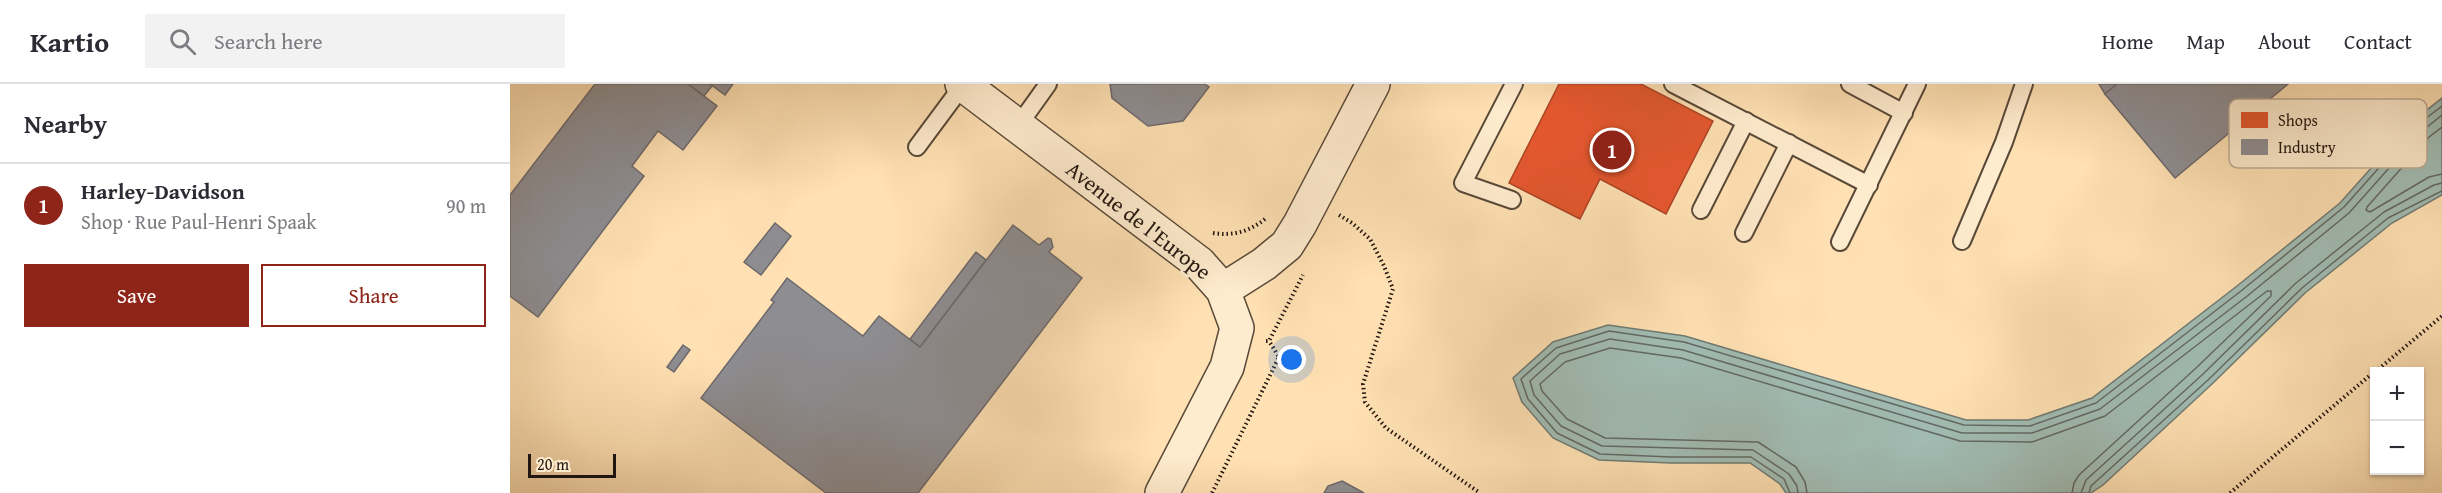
<!DOCTYPE html>
<meta charset="utf-8">
<style>
:root{--surface:#fff;--page:#f2f2f3;--text:#2b2b33;--muted:#7c7c81;--line:#e1e1e2;--accent:#8f2418}
body{margin:0;font-family:"Gentium Book Plus",serif;background:var(--page);color:var(--text)}
.controls{position:absolute;right:18px;bottom:18px;display:grid;overflow:hidden;border-radius:0px;box-shadow:0 2px 4px #0004}
.controls button{width:54px;height:54px;display:grid;place-items:center;padding:0;border:0;border-bottom:2px solid var(--line);background:var(--surface);color:var(--text);font:30px sans-serif}
.scale{position:absolute;left:18px;bottom:15px;width:88px;box-sizing:border-box;padding-left:6px;border:3px solid #221610;border-top:0;font-size:16px;line-height:21px;white-space:nowrap;color:#221610;-webkit-text-stroke:4px #ffecce;paint-order:stroke}
.you{position:absolute;left:782px;top:276px;width:21px;height:21px;margin:-15px;border:4px solid #fff;border-radius:50%;background:#1a73e8;box-shadow:0 0 0 9px #1a73e833}
.badge{display:grid;place-items:center;width:39px;height:39px;border-radius:50%;background:var(--accent);color:#fff;font-size:20px;font-weight:700}
.pin{position:absolute;translate:-50% -50%;border:3px solid #fff;box-shadow:0 2px 6px #0006}
.list{margin:0;padding:0;list-style:none}
h2{display:flex;justify-content:space-between;align-items:center;height:78px;margin:0;padding:0 24px;font-size:26px}
h2 small{font-size:20px;font-weight:400;color:var(--muted)}
.list li{display:grid;grid-template-columns:39px 1fr auto;gap:18px;align-items:center;box-sizing:border-box;height:84px;padding:0 24px;border-top:2px solid var(--line)}
.list b{display:block;font-size:22px;white-space:nowrap}
.list p{margin:0;font-size:20px;white-space:nowrap;color:var(--muted)}
.list em{font-size:20px;font-style:normal;color:var(--muted)}
.actions{display:flex;gap:12px;padding:18px 24px}
.actions a{flex:1;padding:14px 0;border:2px solid var(--accent);border-radius:0px;text-align:center;font-size:21px;color:var(--accent)}
.actions .main{background:var(--accent);color:#fff}
.icon{flex:none;width:33px;height:33px;fill:none;stroke:currentColor;stroke-width:2;stroke-linecap:round;stroke-linejoin:round}
.map{position:relative;flex:none;width:1932px;height:409px;overflow:hidden}
header{display:flex;align-items:center;gap:36px;box-sizing:border-box;height:84px;padding:0 30px;background:var(--surface);border-bottom:2px solid var(--line)}
header strong{font-size:28px}
nav{display:flex;gap:33px;margin-inline-start:auto;font-size:21px}
.search{width:420px;height:54px;background:var(--page);display:flex;align-items:center;gap:15px;box-sizing:border-box;padding:0 21px;border-radius:0px;color:var(--muted);font-size:22px}
main{display:flex}
aside{flex:1;background:var(--surface)}
.map>svg:first-child{display:block}
.water{fill:#a1bcb4;stroke:#6e7a72;stroke-width:1.5}
.shops{fill:#e4572e;stroke:#aa4425;stroke-width:1.5}
.industry{fill:#8d8d92;stroke:#6d696b;stroke-width:1.5}
.lines{fill:none;stroke-linecap:round;stroke-linejoin:round}
.shore{stroke:#626962;stroke-width:1.5}
.lane-casing{stroke:#594939;stroke-width:20}
.street-casing{stroke:#594939;stroke-width:36}
.path{stroke:#221610;stroke-width:4;stroke-dasharray:1.5 3;stroke-linecap:butt}
.lane{stroke:#ffecce;stroke-width:16}
.street{stroke:#ffecce;stroke-width:33}
.labels{text-anchor:middle;stroke-width:6;stroke-linejoin:round;paint-order:stroke}
.street-label{font-size:22px;fill:#221610;stroke:#ffecce}
.key{fill:#ffecce;stroke:#bdac95;stroke-width:1.5}
.key-label{font-size:16px;fill:#221610}
</style>
<header>
<strong>Kartio</strong>
<div class="search"><svg class="icon" aria-label="search" viewBox="0 0 24 24"><circle cx="10" cy="10" r="6"/><path d="M15 15l6 6"/></svg>Search here</div>
<nav><a>Home</a><a>Map</a><a>About</a><a>Contact</a></nav>
</header>
<main>
<aside>
<h2>Nearby<small></small></h2>
<ul class="list">
<li><span class="badge">1</span><div><b>Harley-Davidson</b><p>Shop · Rue Paul-Henri Spaak</p></div><em>90 m</em></li>
</ul>
<div class="actions"><a class="main">Save</a><a>Share</a></div>
</aside>
<div class="map">
<svg width="1932" height="409" viewBox="0 0 1932 409">
<rect width="100%" height="100%" fill="#ffe1b4"/>
<filter id="stains"><feTurbulence type="fractalNoise" baseFrequency=".00333" numOctaves="4"/><feColorMatrix values="0 0 0 0 .2 0 0 0 0 .09 0 0 0 0 .02 0 0 0 .5 -.17"/></filter>
<radialGradient id="worn" r=".72"><stop offset=".6" stop-color="#630" stop-opacity="0"/><stop offset="1" stop-color="#630" stop-opacity=".3"/></radialGradient>
<!-- water -->
<polygon class="water" points="1932,14 1932,111 1882,139 1795,209 1702,300 1593,401 1581,409 1276,409 1270,400 1240,379 1161,379 1089,376 1043,354 1012,318 1003,294 1043,258 1098,241 1175,252 1456,336 1518,336 1582,314 1727,202 1830,119 1903,37"/>
<!-- shops -->
<polygon class="shops" points="1049,0 1131,0 1203,37 1156,130 1090,95 1070,135 999,99"/>
<!-- industry -->
<g class="industry">
<polygon points="85,0 178,0 207,22 173,66 148,47 122,82 134,92 28,233 0,212 0,111"/>
<polygon points="178,0 200,0 202,2 194,12"/>
<polygon points="200,0 223,0 215,11"/>
<polygon points="600,0 695,0 699,3 673,37 638,42 602,14"/>
<polygon points="1589,0 1607,0 1595,10"/>
<polygon points="1607,0 1778,0 1665,94 1595,10"/>
<polygon points="265,139 281,152 251,191 234,178"/>
<polygon points="503,141 529,161 538,154 541,155 543,163 539,168 572,194 408,409 316,409 191,314 264,218 261,216 277,194 353,252 369,232 410,263"/>
<polygon points="466,168 476,176 410,263 400,255"/>
<polygon points="173,261 180,266 164,288 157,283"/>
<polygon points="832,397 854,409 814,409 818,402"/>
</g>
<g class="lines">
<!-- shore -->
<g class="shore">
<polyline points="1932,43 1919,53 1857,123 1856,126 1860,128 1919,93 1932,90"/>
<polyline points="1280,409 1274,395 1241,373 1161,373 1090,370 1047,349 1018,315 1011,295 1046,264 1099,247 1174,258 1454,341 1520,342 1586,319 1731,207 1834,123 1907,41 1932,22"/>
<polyline points="1288,409 1287,402 1279,390 1243,366 1092,362 1051,342 1024,311 1020,297 1050,270 1100,255 1173,266 1452,349 1522,349 1590,325 1736,213 1839,129 1912,47 1932,31"/>
<polyline points="1297,409 1295,398 1286,383 1248,358 1095,354 1057,335 1032,307 1030,300 1055,278 1100,264 1171,274 1450,357 1522,358 1595,332 1757,207 1761,207 1761,212 1686,284 1569,391 1564,399 1562,409"/>
<polyline points="1571,409 1576,396 1692,291 1786,199 1874,128 1924,101 1932,99"/>
<polyline points="1579,409 1581,402 1698,296 1792,204 1878,134 1932,107"/>
</g>
<defs>
<g id="lane">
<polyline points="1163,0 1359,101"/>
<polyline points="1340,0 1394,29"/>
<polyline points="508,42 538,0"/>
<polyline points="407,63 453,1"/>
<polyline points="1002,116 953,99 1004,0"/>
<polyline points="1191,126 1236,37"/>
<polyline points="1234,149 1279,59"/>
<polyline points="1452,157 1494,58 1514,0"/>
<polyline points="1330,158 1407,0"/>
</g>
<g id="street">
<polyline points="452,0 689,179 713,206 727,244 717,283 652,409"/>
<polyline points="713,206 754,180 777,161 790,140 863,0"/>
</g>
</defs>
<!-- lane casing -->
<use href="#lane" class="lane-casing"/>
<!-- street casing -->
<use href="#street" class="street-casing"/>
<!-- path -->
<g class="path">
<polyline points="829,131 842,139 860,155 874,182 883,205 853,300 855,318 876,344 970,409"/>
<path d="M703 149C722 152 739 148 755 135"/>
<polyline points="756,257 759,257 793,191"/>
<polyline points="1865,288 1932,232"/>
<polyline points="702,409 769,273 759,257"/>
<polyline points="1720,409 1864,288"/>
</g>
<!-- lane -->
<use href="#lane" class="lane"/>
<!-- street -->
<use href="#street" class="street"/>
</g>
<g class="labels">
<!-- street labels -->
<g class="street-label">
<text transform="translate(629 136) rotate(38)" y="8">Avenue de l'Europe</text>
</g>
</g>
<!-- legend -->
<rect x="1719" y="15" width="198" height="69" rx="9" class="key"/>
<rect x="1731" y="28" width="27" height="16" fill="#e4572e"/>
<rect x="1731" y="55" width="27" height="16" fill="#8d8d92"/>
<g class="key-label">
<text x="1768" y="42">Shops</text>
<text x="1768" y="69">Industry</text>
</g>
<rect width="100%" height="100%" filter="url(#stains)"/>
<rect width="100%" height="100%" fill="url(#worn)"/>
</svg>
<div class="controls">
<button>+</button>
<button>−</button>
</div>
<div class="scale">20 m</div>
<div class="you"></div>
<div class="pin badge" style="left:1102px;top:66px">1</div>
</div>
</main>
